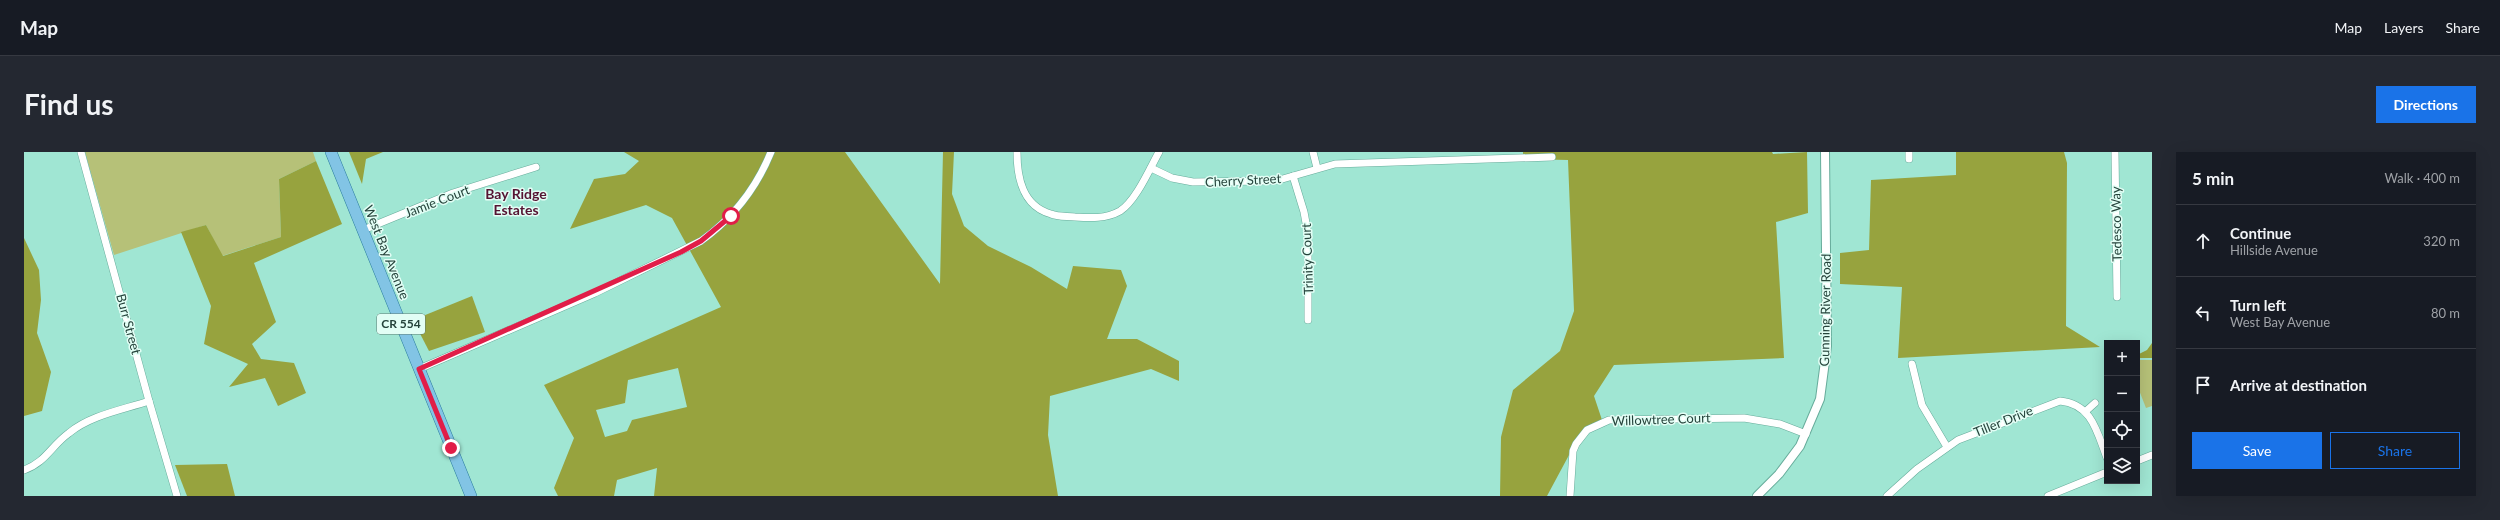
<!DOCTYPE html>
<meta charset="utf-8">
<style>
:root{--surface:#171b24;--page:#242831;--text:#f1f3f6;--muted:#9ea1a6;--line:#363941;--accent:#1a73e8}
body{margin:0;font-family:Lato,sans-serif;background:var(--page);color:var(--text)}
.controls{position:absolute;right:12px;bottom:12px;display:grid;overflow:hidden;border-radius:0px;box-shadow:0 4px 16px #0002}
.controls button{width:36px;height:36px;display:grid;place-items:center;padding:0;border:0;border-bottom:1px solid var(--line);background:var(--surface);color:var(--text);font:20px sans-serif}
.stop{position:absolute;width:12px;height:12px;margin:-9px;border:3px solid #e11d48;border-radius:50%;background:#fff}
.stop.end{background:#e11d48;border-color:#fff;box-shadow:0 1px 4px #0008}
.list{margin:0;padding:0;list-style:none}
h2{display:flex;justify-content:space-between;align-items:center;height:52px;margin:0;padding:0 16px;font-size:17px}
h2 small{font-size:13px;font-weight:400;color:var(--muted)}
.list li{display:grid;grid-template-columns:26px 1fr auto;gap:12px;align-items:center;box-sizing:border-box;height:72px;padding:0 16px;border-top:1px solid var(--line)}
.list b{display:block;font-size:15px;white-space:nowrap}
.list p{margin:0;font-size:13px;white-space:nowrap;color:var(--muted)}
.list em{font-size:13px;font-style:normal;color:var(--muted)}
.actions{display:flex;gap:8px;padding:12px 16px}
.actions a{flex:1;padding:9px 0;border:1px solid var(--accent);border-radius:0px;text-align:center;font-size:14px;color:var(--accent)}
.actions .main{background:var(--accent);color:#fff}
.icon{flex:none;width:22px;height:22px;fill:none;stroke:currentColor;stroke-width:2;stroke-linecap:round;stroke-linejoin:round}
.map{position:relative;flex:none;width:2128px;height:344px;overflow:hidden;border-radius:0px}
header{display:flex;align-items:center;gap:24px;box-sizing:border-box;height:56px;padding:0 20px;background:var(--surface);border-bottom:1px solid var(--line)}
header strong{font-size:19px}
nav{display:flex;gap:22px;margin-inline-start:auto;font-size:14px}
.intro{display:flex;align-items:center;justify-content:space-between;box-sizing:border-box;height:96px;padding:0 24px}
h1{margin:0;font-size:28px}
.button{padding:10px 18px;border-radius:0px;background:var(--accent);color:#fff;font-size:14px;font-weight:700}
main{display:flex;gap:24px;padding:0 24px}
aside{flex:1;background:var(--surface);border-radius:0px;box-shadow:0 4px 16px #0002}
.map>svg:first-child{display:block}
.green{fill:#b6c178}
.forest{fill:#97a33e;fill-rule:evenodd}
.lines{fill:none;stroke-linecap:round;stroke-linejoin:round}
.minor-casing{stroke:#67ac9b;stroke-width:8}
.tertiary-casing{stroke:#67ac9b;stroke-width:10}
.primary-casing{stroke:#2b7d9e;stroke-width:12}
.minor{stroke:#fff;stroke-width:7}
.tertiary{stroke:#fff;stroke-width:8}
.primary{stroke:#82c4e5;stroke-width:11}
.route{stroke:#e11d48;stroke-width:5}
.labels{text-anchor:middle;stroke-width:3;stroke-linejoin:round;paint-order:stroke}
.shield{fill:#e2fef5;stroke:#5d7a72;stroke-width:1}
.shield-label{font-size:12px;font-weight:bold;fill:#24423a}
.street-label{font-size:13px;fill:#24423a;stroke:#e2fef5}
.neighbourhood-label{font-size:14px;font-weight:bold;fill:#551432;stroke:#e2fef5}
</style>
<header>
<strong>Map</strong>
<nav><a>Map</a><a>Layers</a><a>Share</a></nav>
</header>
<div class="intro"><h1>Find us</h1><a class="button">Directions</a></div>
<main>
<div class="map">
<svg width="2128" height="344" viewBox="0 0 2128 344">
<rect width="100%" height="100%" fill="#a0e6d3"/>
<!-- green -->
<g class="green">
<polygon points="61,0 289,0 292,9 255,27 257,85 198,104 182,73 90,103"/>
<polygon points="2113,208 2128,208 2128,254 2122,256 2113,233"/>
</g>
<!-- forest -->
<g class="forest">
<polygon points="325,0 359,0 342,7 338,32"/>
<path d="M600 0H821L916 132 919 0H930L928 42 940 74 964 94 1007 115 1043 137 1049 114 1097 118 1103 134 1083 187H1113L1155 209V229L1127 217 1026 244 1024 283 1034 344H630L633 316 593 328 590 344H534L530 336 550 286 520 233 697 155 648 66 622 53 546 77 570 27 601 22 615 9ZM654 216 663 255 608 268 603 279 581 285 572 258 601 251 604 228Z"/>
<polygon points="1499,0 1748,0 1749,2 1783,0 1784,61 1752,70 1760,206 1590,213 1570,244 1578,268 1552,290 1523,344 1476,344 1477,285 1489,238 1536,199 1550,159 1544,8 1499,7"/>
<polygon points="1932,0 2040,0 2043,11 2042,174 2076,195 1874,206 1878,135 1816,132 1816,101 1845,98 1847,28 1932,23"/>
<polygon points="292,9 318,72 230,111 252,170 228,192 237,207 270,211 282,241 254,254 241,226 205,235 224,212 180,192 187,154 157,80 182,73 199,104 257,85 255,27"/>
<polygon points="0,86 15,118 17,148 13,181 27,220 18,259 0,264"/>
<polygon points="448,144 461,180 405,199 389,168"/>
<polygon points="2128,191 2128,206 2113,206 2113,203 2123,198"/>
<polygon points="203,312 211,344 163,344 151,313"/>
</g>
<g class="lines">
<defs>
<g id="minor">
<polyline points="57,0 125,249 153,344"/>
<path d="M993 0C993 25 998 54 1027 62 1034 65 1043 64 1051 65 1066 66 1082 67 1096 59 1112 49 1126 16 1135 0"/>
<polyline points="1289,0 1293,16"/>
<polyline points="1885,0 1885,7"/>
<polyline points="2091,0 2093,145"/>
<polyline points="1127,16 1148,26 1169,30 1242,29 1255,28 1311,12 1528,5"/>
<polyline points="1269,24 1280,60 1284,82 1284,168"/>
<polyline points="339,78 429,41 512,15"/>
<polyline points="1888,212 1898,253 1923,295"/>
<path d="M395 217 571 141 677 89C709 66 732 37 747 0"/>
<polyline points="2062,259 2071,251"/>
<polyline points="2113,309 2128,303"/>
<path d="M0 318C22 310 27 294 45 281 67 263 98 258 125 249"/>
<polyline points="1546,344 1549,299 1552,292 1563,278 1585,268 1720,266 1756,272 1782,282"/>
<path d="M1863 344 1893 317 1934 288 2036 249C2068 252 2073 280 2083 306"/>
<polyline points="2024,344 2083,320"/>
</g>
<polyline id="tertiary" points="1733,344 1755,322 1776,294 1796,247 1803,194 1801,0"/>
<polyline id="primary" points="307,0 447,344"/>
</defs>
<!-- minor casing -->
<use href="#minor" class="minor-casing"/>
<!-- tertiary casing -->
<use href="#tertiary" class="tertiary-casing"/>
<!-- primary casing -->
<use href="#primary" class="primary-casing"/>
<!-- minor -->
<use href="#minor" class="minor"/>
<!-- tertiary -->
<use href="#tertiary" class="tertiary"/>
<!-- primary -->
<use href="#primary" class="primary"/>
</g>
<g class="lines">
<!-- route -->
<polyline class="route" points="427,296 395,217 657,100 677,89 707,64"/>
</g>
<g class="labels">
<!-- shield labels -->
<rect class="shield" x="353" y="162" width="48" height="20" rx="3"/>
<g class="shield-label">
<text x="377" y="176">CR 554</text>
</g>
<!-- street labels -->
<g class="street-label">
<text transform="translate(1219 28) rotate(-3)" y="5">Cherry Street</text>
<text transform="translate(413 49) rotate(-21)" y="5">Jamie Court</text>
<text transform="translate(2092 72) rotate(-91)" y="5">Tedesco Way</text>
<text transform="translate(363 100) rotate(68)" y="5">West Bay Avenue</text>
<text transform="translate(1283 107) rotate(-92)" y="5">Trinity Court</text>
<text transform="translate(1801 158) rotate(-89)" y="5">Gunning River Road</text>
<text transform="translate(105 172) rotate(75)" y="5">Burr Street</text>
<text transform="translate(1637 267) rotate(-2)" y="5">Willowtree Court</text>
<text transform="translate(1979 269) rotate(-22)" y="5">Tiller Drive</text>
</g>
<!-- neighbourhood labels -->
<g class="neighbourhood-label">
<text x="492" y="47">Bay Ridge<tspan x="492" dy="16">Estates</tspan></text>
</g>
</g>
</svg>
<div class="controls">
<button>+</button>
<button>−</button>
<button><svg class="icon" aria-label="locate" viewBox="0 0 24 24"><circle cx="12" cy="12" r="6"/><path d="M12 2v4M12 18v4M2 12h4M18 12h4"/></svg></button>
<button><svg class="icon" aria-label="layers" viewBox="0 0 24 24"><path d="M12 4l9 5-9 5-9-5zM3 14l9 5 9-5"/></svg></button>
</div>
<div class="stop" style="left:707px;top:64px"></div>
<div class="stop end" style="left:427px;top:296px"></div>
</div>
<aside>
<h2>5 min<small>Walk · 400 m</small></h2>
<ul class="list">
<li><svg class="icon" aria-label="ahead" viewBox="0 0 24 24"><path d="M12 20V5M6 11l6-6 6 6"/></svg><div><b>Continue</b><p>Hillside Avenue</p></div><em>320 m</em></li>
<li><svg class="icon" aria-label="left" viewBox="0 0 24 24"><path d="M17 20v-9H6M10 6l-5 5 5 5"/></svg><div><b>Turn left</b><p>West Bay Avenue</p></div><em>80 m</em></li>
<li><svg class="icon" aria-label="arrive" viewBox="0 0 24 24"><path d="M6 21V4h12l-3 4 3 4H6"/></svg><div><b>Arrive at destination</b></div></li>
</ul>
<div class="actions"><a class="main">Save</a><a>Share</a></div>
</aside>
</main>
